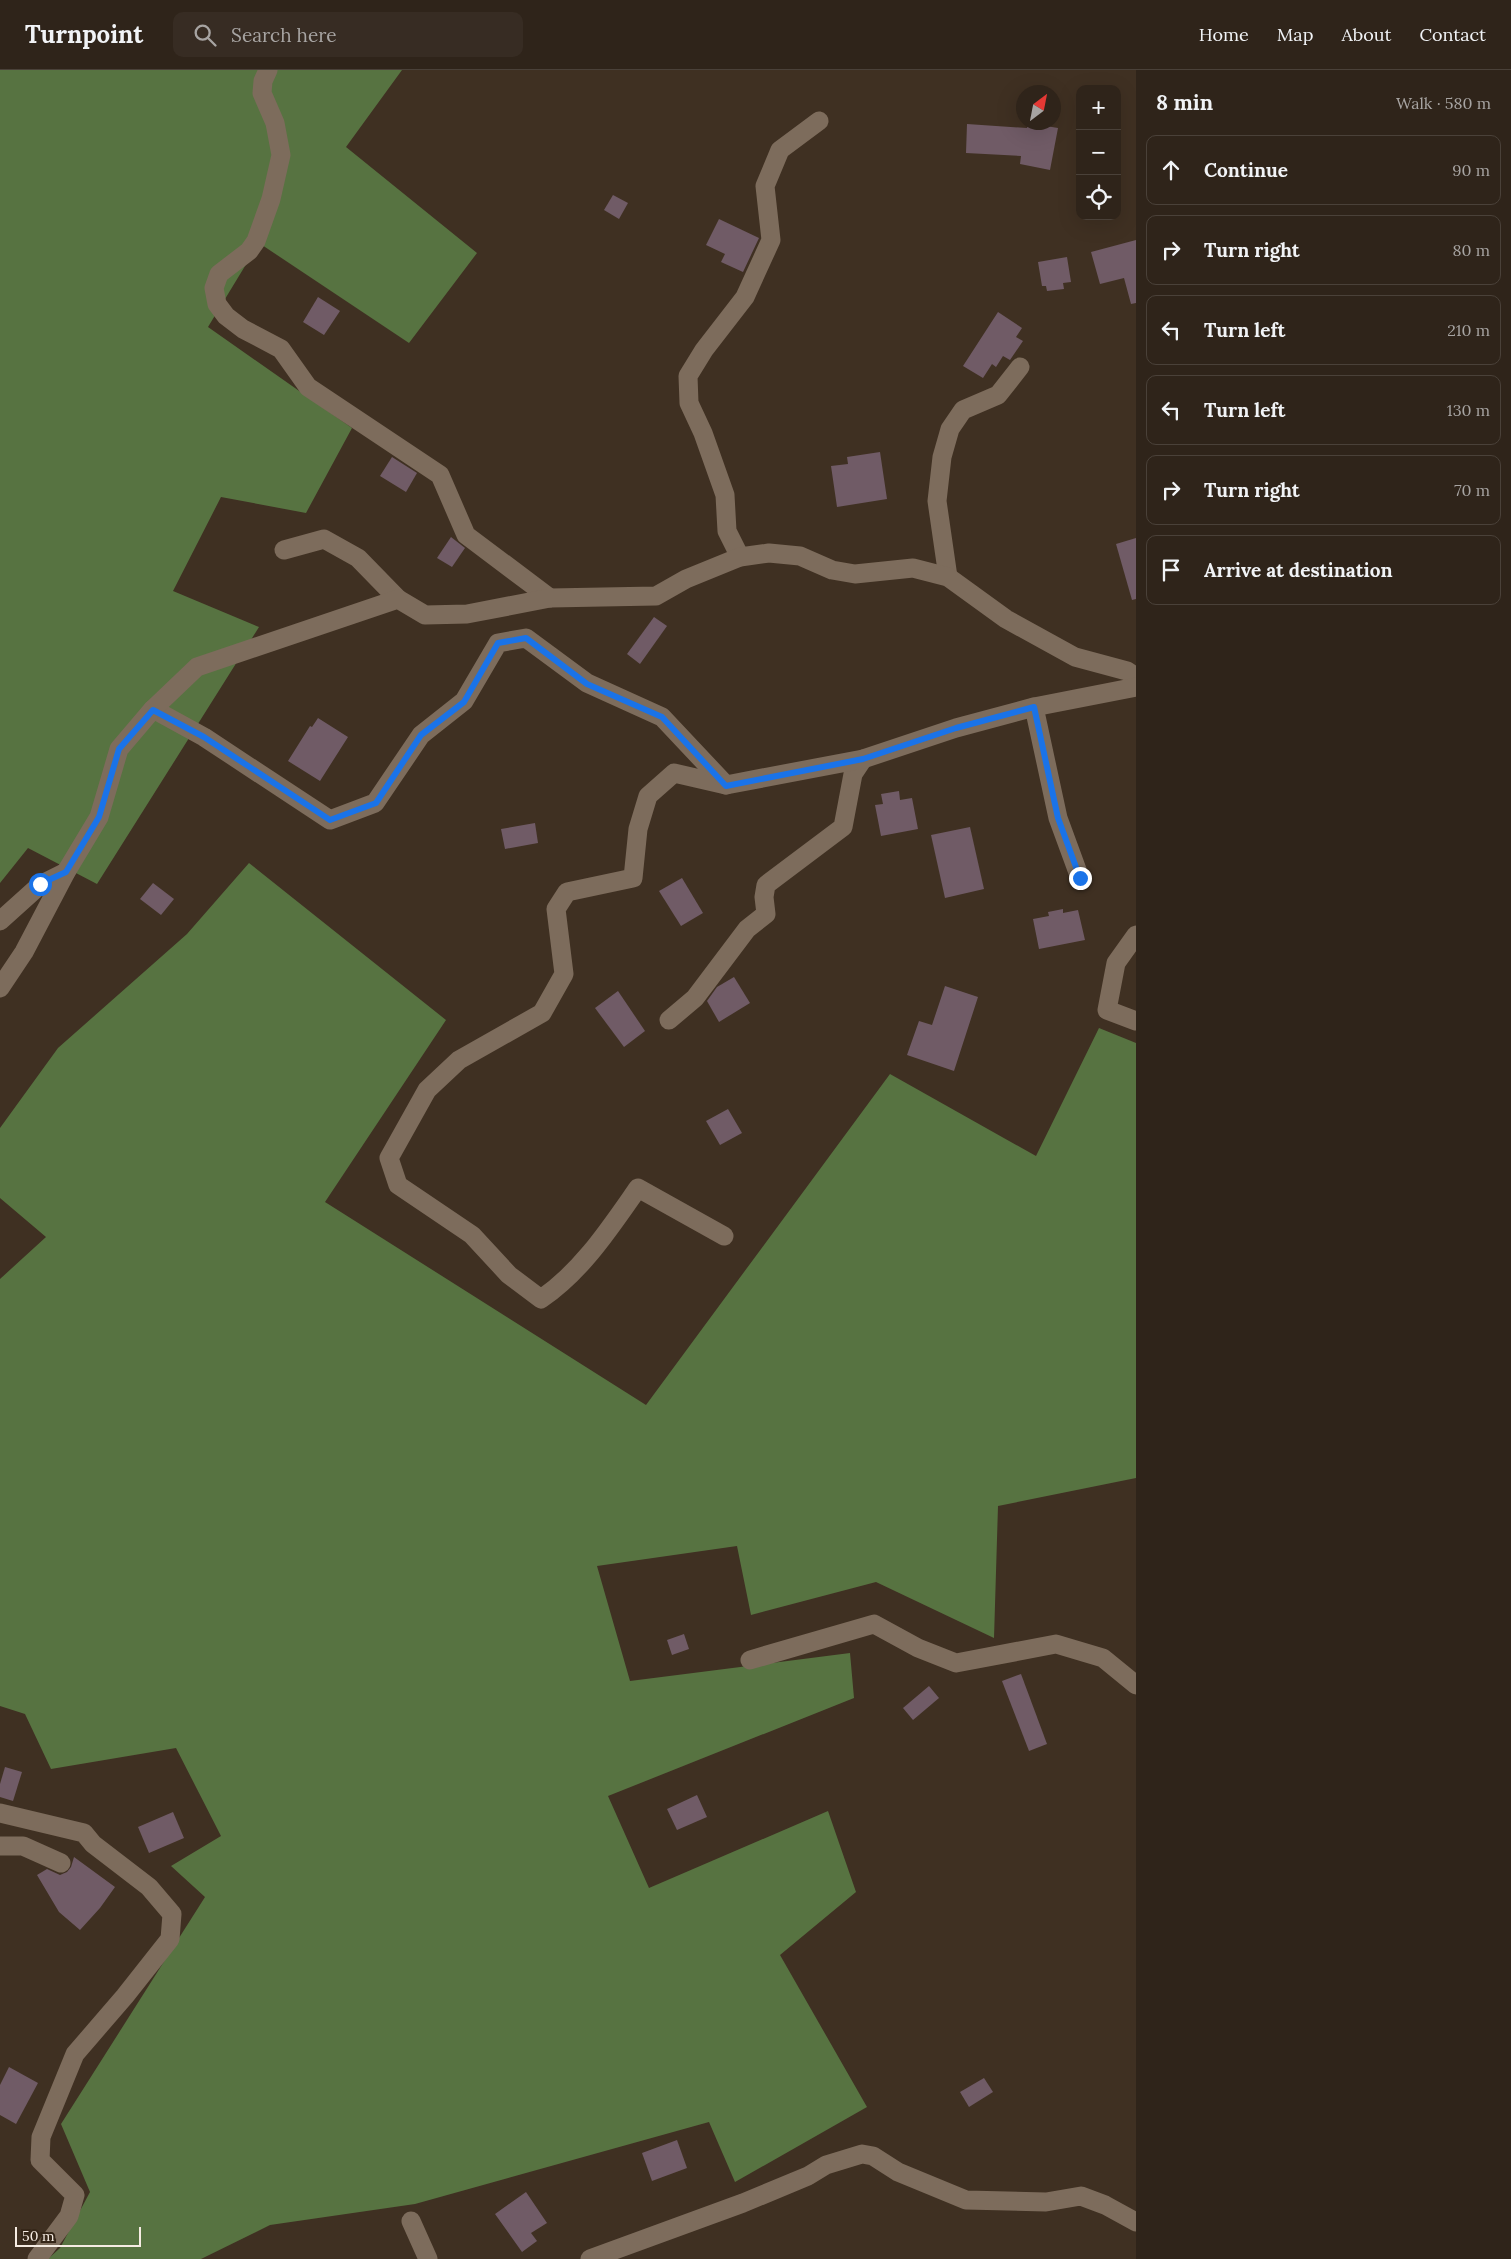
<!DOCTYPE html>
<meta charset="utf-8">
<style>
:root{--surface:#2f241a;--page:#372c23;--text:#f1f3f6;--muted:#a7a4a2;--line:#4a4139}
body{margin:0;font-family:Lora,serif;background:var(--page);color:var(--text)}
.controls{position:absolute;right:15px;top:15px;display:grid;overflow:hidden;border-radius:10px;box-shadow:0 5px 20px #0002}
.controls button{width:45px;height:45px;display:grid;place-items:center;padding:0;border:0;border-bottom:1px solid var(--line);background:var(--surface);color:var(--text);font:25px sans-serif}
.compass{position:absolute;left:1016px;top:15px;width:45px;height:45px;border-radius:50%;background:var(--surface);box-shadow:0 5px 20px #0002;rotate:32deg}
.scale{position:absolute;left:15px;bottom:12px;width:126px;box-sizing:border-box;padding-left:5px;border:2px solid #f6ece3;border-top:0;font-size:14px;line-height:18px;white-space:nowrap;color:#f6ece3;-webkit-text-stroke:4px #352618;paint-order:stroke}
.stop{position:absolute;width:15px;height:15px;margin:-11px;border:4px solid #1a73e8;border-radius:50%;background:#fff}
.stop.end{background:#1a73e8;border-color:#fff;box-shadow:0 1px 5px #0008}
.list{margin:0;padding:0;list-style:none}
h2{display:flex;justify-content:space-between;align-items:center;height:65px;margin:0;padding:0 20px;font-size:21px}
h2 small{font-size:16px;font-weight:400;color:var(--muted)}
.list li{display:grid;grid-template-columns:32px 1fr auto;gap:15px;align-items:center;box-sizing:border-box;height:70px;margin:0 10px 10px;padding:0 10px;border:1px solid var(--line);border-radius:10px}
.list b{display:block;font-size:19px;white-space:nowrap}
.list em{font-size:16px;font-style:normal;color:var(--muted)}
.icon{flex:none;width:28px;height:28px;fill:none;stroke:currentColor;stroke-width:2;stroke-linecap:round;stroke-linejoin:round}
.map{position:relative;flex:none;width:1136px;height:2189px;overflow:hidden}
header{display:flex;align-items:center;gap:30px;box-sizing:border-box;height:70px;padding:0 25px;background:var(--surface);border-bottom:1px solid var(--line)}
header strong{font-size:24px}
nav{display:flex;gap:28px;margin-inline-start:auto;font-size:18px}
.search{width:350px;height:45px;background:var(--page);display:flex;align-items:center;gap:12px;box-sizing:border-box;padding:0 18px;border-radius:10px;color:var(--muted);font-size:19px}
main{display:flex}
aside{flex:1;background:var(--surface)}
.map>svg:first-child{display:block}
.forest{fill:#577341}
.building{fill:#705b66}
.lines{fill:none;stroke-linecap:round;stroke-linejoin:round}
.minor{stroke:#7d6c5c;stroke-width:19}
.route{stroke:#1a73e8;stroke-width:6}
</style>
<header>
<strong>Turnpoint</strong>
<div class="search"><svg class="icon" aria-label="search" viewBox="0 0 24 24"><circle cx="10" cy="10" r="6"/><path d="M15 15l6 6"/></svg>Search here</div>
<nav><a>Home</a><a>Map</a><a>About</a><a>Contact</a></nav>
</header>
<main>
<div class="map">
<svg width="1136" height="2189" viewBox="0 0 1136 2189">
<rect width="100%" height="100%" fill="#3f3022"/>
<!-- forest -->
<g class="forest">
<polygon points="0,0 402,0 346,77 477,183 409,273 259,173 208,257 352,358 306,443 221,427 173,521 259,557 97,814 28,778 0,813"/>
<polygon points="249,793 446,950 325,1132 646,1335 890,1004 1036,1086 1099,958 1136,973 1136,1408 998,1436 994,1568 876,1512 751,1545 737,1476 597,1496 630,1611 850,1583 854,1628 608,1726 649,1818 828,1741 856,1822 780,1885 867,2037 735,2112 709,2052 415,2134 270,2155 201,2189 48,2189 60,2178 90,2122 61,2054 205,1827 171,1796 221,1766 176,1678 51,1699 25,1644 0,1636 0,1209 46,1167 0,1128 0,1058 58,978 187,864"/>
</g>
<!-- building -->
<g class="building">
<polygon points="1028,53 1058,58 1050,100 1020,94 1021,86 966,83 967,54 1027,58"/>
<polygon points="613,125 628,133 619,149 604,140"/>
<polygon points="719,149 759,168 743,202 721,192 725,184 706,175"/>
<polygon points="1136,170 1136,233 1131,234 1124,208 1100,214 1091,182"/>
<polygon points="1067,187 1071,212 1063,213 1064,219 1047,221 1046,216 1042,216 1038,192"/>
<polygon points="318,227 340,241 324,265 303,252"/>
<polygon points="998,242 1022,258 1016,267 1023,271 1010,290 1003,286 996,297 992,294 983,308 963,296"/>
<polygon points="880,382 887,429 837,437 831,396 848,394 847,387"/>
<polygon points="392,387 417,403 406,422 380,406"/>
<polygon points="451,467 465,478 452,497 437,488"/>
<polygon points="1136,468 1136,529 1132,530 1116,474"/>
<polygon points="654,547 667,556 640,594 627,584"/>
<polygon points="318,648 348,667 320,711 288,691 310,656 312,657"/>
<polygon points="899,721 900,730 912,728 918,759 881,766 875,735 883,734 881,724"/>
<polygon points="535,753 538,773 505,779 501,759"/>
<polygon points="970,757 984,819 945,828 931,765"/>
<polygon points="682,808 703,843 681,856 659,821"/>
<polygon points="153,813 174,829 161,845 140,829"/>
<polygon points="1063,839 1063,843 1078,840 1085,870 1039,879 1033,849 1049,846 1048,842"/>
<polygon points="734,907 750,933 719,952 707,931 717,917"/>
<polygon points="945,916 978,927 954,1001 907,985 919,951 932,955"/>
<polygon points="618,921 645,961 624,977 595,938"/>
<polygon points="728,1039 742,1063 720,1075 706,1051"/>
<polygon points="684,1564 689,1579 672,1585 667,1570"/>
<polygon points="1021,1604 1047,1674 1029,1681 1002,1611"/>
<polygon points="929,1616 939,1628 913,1650 903,1638"/>
<polygon points="5,1697 22,1702 13,1731 0,1727 0,1714"/>
<polygon points="697,1725 707,1747 677,1760 667,1739"/>
<polygon points="173,1742 184,1768 149,1783 138,1757"/>
<polygon points="74,1787 115,1817 100,1838 80,1860 59,1842 37,1805 47,1799 60,1805 67,1802 71,1797"/>
<polygon points="9,1997 38,2013 16,2054 0,2045 0,2015"/>
<polygon points="984,2008 993,2022 969,2037 960,2022"/>
<polygon points="677,2070 687,2098 652,2111 642,2083"/>
<polygon points="526,2122 547,2153 531,2163 537,2171 522,2182 495,2144"/>
</g>
<g class="lines">
<!-- minor -->
<g class="minor">
<polyline points="268,0 263,11 262,23 275,53 281,85 271,129 256,171 249,181 219,204 214,218 217,234 226,246 243,259 281,279 308,317 440,405 466,465 550,528"/>
<polyline points="284,480 324,469 358,488 398,529"/>
<polyline points="740,487 727,461 725,425 703,363 689,333 688,306 704,280 745,227 771,170 765,116 780,80 819,51"/>
<polyline points="948,507 937,431 942,387 950,359 963,340 998,325 1020,297"/>
<polyline points="1034,637 1058,748 1080,808"/>
<polyline points="153,639 204,667 330,750 375,733 421,665 464,631 498,573 526,568 587,613 662,647 726,715"/>
<polyline points="0,851 40,815 66,802"/>
<polyline points="1136,865 1116,893 1107,940 1136,951"/>
<polyline points="0,918 24,882 66,802 99,747 119,679 153,639 197,597 398,529 425,545 467,544 550,528 656,526 686,509 740,487 769,483 800,486 832,500 855,504 913,498 948,507 1006,549 1075,587 1127,601 1136,607"/>
<polyline points="669,950 695,928 747,859 766,844 764,827 766,815 843,757 853,704 863,689"/>
<path d="M724 1166 638 1118C610 1158 582 1201 541 1229L509 1205 472 1165 398 1115 389 1088 427 1020 459 990 542 943 564 904 556 839 567 822 633 808 638 759 648 726 674 703 726 715 863 689 956 658 1034 637 1136 617"/>
<polyline points="750,1590 874,1554 918,1578 956,1593 1056,1574 1103,1588 1136,1615"/>
<polyline points="0,1743 84,1763 93,1774 149,1817 172,1844 170,1869 125,1926 75,1984 41,2067 40,2090 75,2125 69,2146 37,2189"/>
<polyline points="0,1776 23,1776 61,1793"/>
<polyline points="411,2151 428,2189"/>
<polyline points="590,2189 743,2133 808,2106 826,2095 862,2084 873,2086 898,2102 966,2130 1046,2132 1081,2126 1105,2135 1136,2152"/>
</g>
</g>
<g class="lines">
<!-- route -->
<polyline class="route" points="40,814 66,802 99,747 119,679 153,640 204,667 330,750 376,733 421,665 464,632 498,573 526,568 587,614 662,647 726,716 863,689 956,658 1034,637 1058,748 1080,808"/>
</g>
</svg>
<div class="controls">
<button>+</button>
<button>−</button>
<button><svg class="icon" aria-label="locate" viewBox="0 0 24 24"><circle cx="12" cy="12" r="6"/><path d="M12 2v4M12 18v4M2 12h4M18 12h4"/></svg></button>
</div>
<svg class="compass" viewBox="-18 -18 36 36"><path d="M0-13l5 13h-10z" fill="#e53935"/><path d="M0 13l5-13h-10z" fill="#a7a4a2"/></svg>
<div class="scale">50 m</div>
<div class="stop" style="left:40px;top:814px"></div>
<div class="stop end" style="left:1080px;top:808px"></div>
</div>
<aside>
<h2>8 min<small>Walk · 580 m</small></h2>
<ul class="list">
<li><svg class="icon" aria-label="ahead" viewBox="0 0 24 24"><path d="M12 20V5M6 11l6-6 6 6"/></svg><div><b>Continue</b></div><em>90 m</em></li>
<li><svg class="icon" aria-label="right" viewBox="0 0 24 24"><path d="M7 20v-9h11M14 6l5 5-5 5"/></svg><div><b>Turn right</b></div><em>80 m</em></li>
<li><svg class="icon" aria-label="left" viewBox="0 0 24 24"><path d="M17 20v-9H6M10 6l-5 5 5 5"/></svg><div><b>Turn left</b></div><em>210 m</em></li>
<li><svg class="icon" aria-label="left" viewBox="0 0 24 24"><path d="M17 20v-9H6M10 6l-5 5 5 5"/></svg><div><b>Turn left</b></div><em>130 m</em></li>
<li><svg class="icon" aria-label="right" viewBox="0 0 24 24"><path d="M7 20v-9h11M14 6l5 5-5 5"/></svg><div><b>Turn right</b></div><em>70 m</em></li>
<li><svg class="icon" aria-label="arrive" viewBox="0 0 24 24"><path d="M6 21V4h12l-3 4 3 4H6"/></svg><div><b>Arrive at destination</b></div></li>
</ul>
</aside>
</main>
